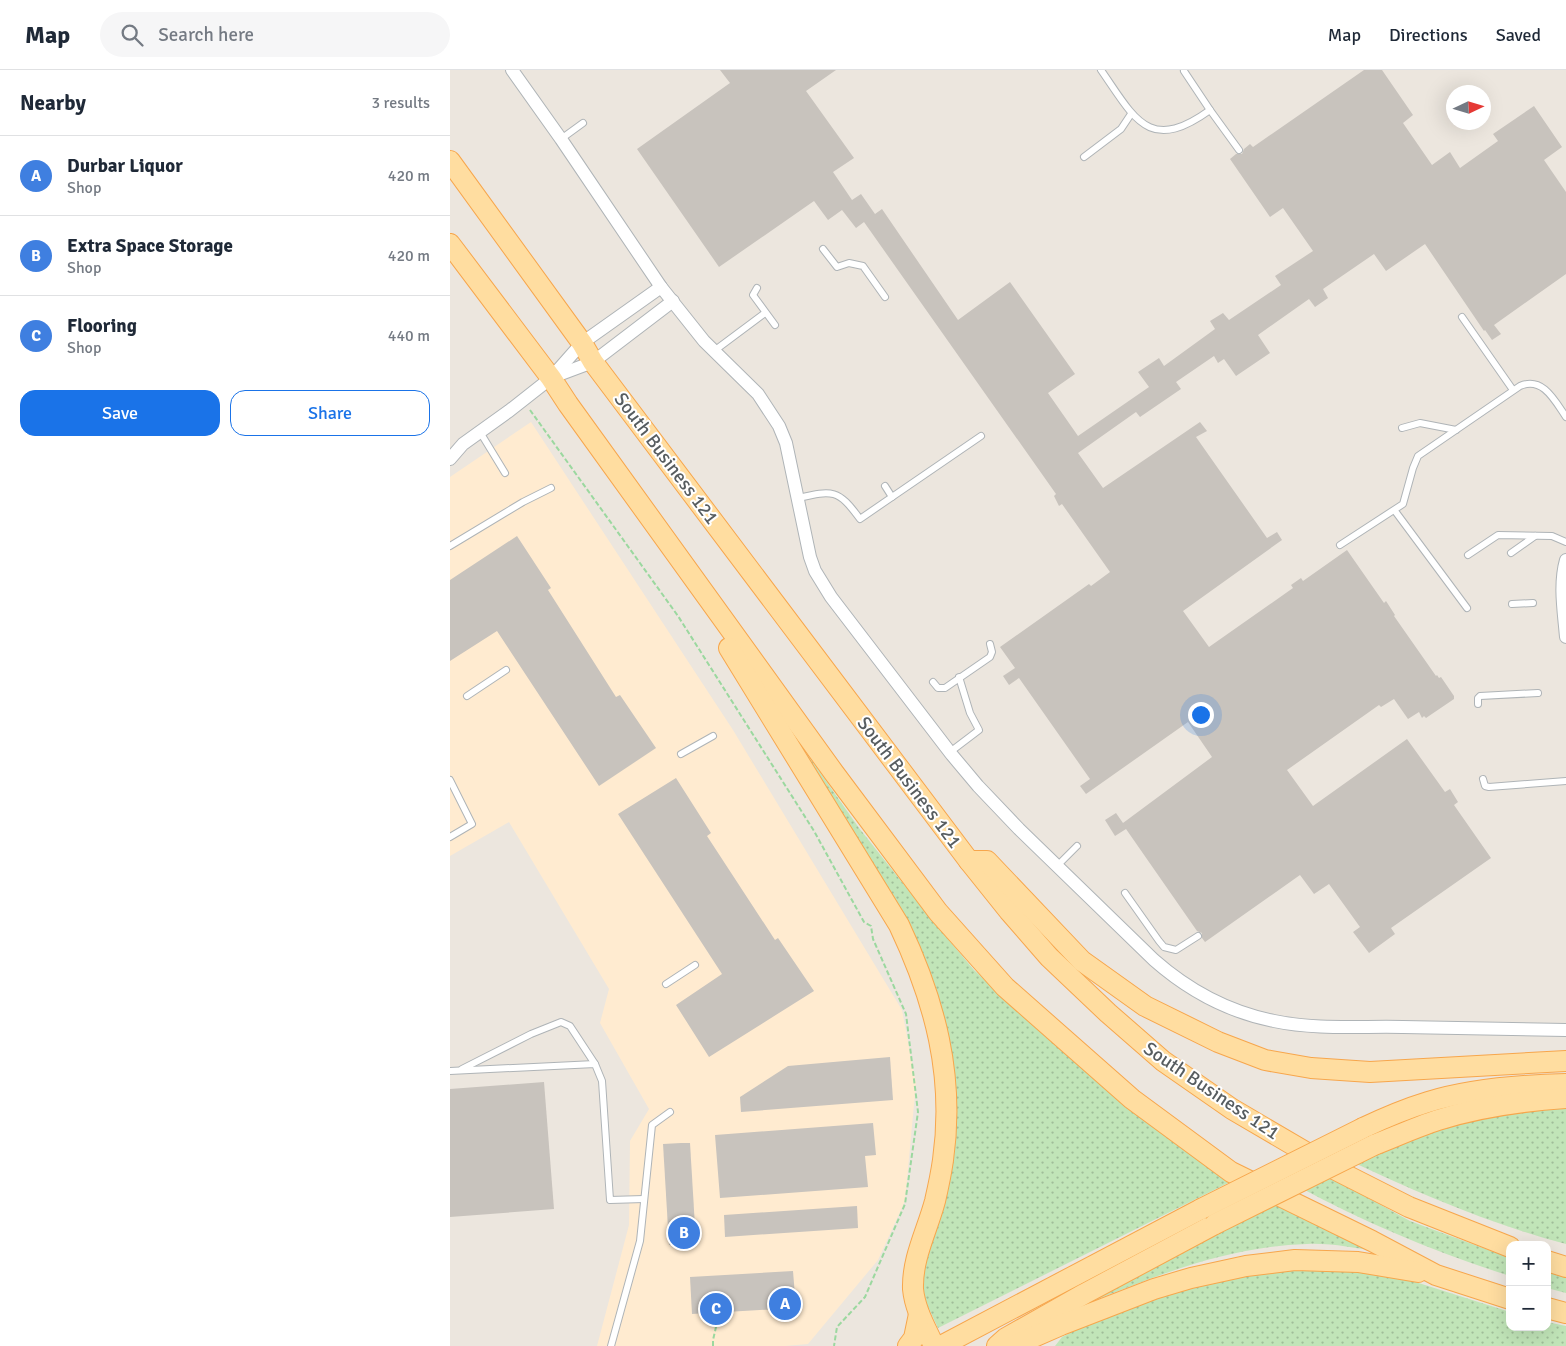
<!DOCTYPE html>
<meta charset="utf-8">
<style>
:root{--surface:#fff;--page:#f6f6f7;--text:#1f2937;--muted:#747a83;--line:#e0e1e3;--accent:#1a73e8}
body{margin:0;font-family:Signika,sans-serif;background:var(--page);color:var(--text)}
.controls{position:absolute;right:15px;bottom:15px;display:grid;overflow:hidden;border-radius:10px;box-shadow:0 5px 20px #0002}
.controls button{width:45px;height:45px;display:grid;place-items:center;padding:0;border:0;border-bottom:1px solid var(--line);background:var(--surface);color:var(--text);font:25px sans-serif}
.compass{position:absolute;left:996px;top:15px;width:45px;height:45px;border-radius:50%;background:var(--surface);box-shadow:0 5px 20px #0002;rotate:86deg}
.you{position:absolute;left:750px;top:644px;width:18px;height:18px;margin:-12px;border:4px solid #fff;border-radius:50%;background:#1a73e8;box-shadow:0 0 0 8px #1a73e833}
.badge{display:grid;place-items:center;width:32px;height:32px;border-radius:50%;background:var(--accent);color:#fff;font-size:16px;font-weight:700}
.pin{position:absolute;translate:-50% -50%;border:2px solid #fff;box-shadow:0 1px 5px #0006}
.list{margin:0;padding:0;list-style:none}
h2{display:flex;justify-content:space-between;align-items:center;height:65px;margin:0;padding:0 20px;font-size:21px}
h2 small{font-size:16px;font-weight:400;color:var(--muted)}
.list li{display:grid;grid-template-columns:32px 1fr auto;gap:15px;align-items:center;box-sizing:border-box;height:80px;padding:0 20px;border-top:1px solid var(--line)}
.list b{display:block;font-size:19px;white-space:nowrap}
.list p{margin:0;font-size:16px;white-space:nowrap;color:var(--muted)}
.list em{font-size:16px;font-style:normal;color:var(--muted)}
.actions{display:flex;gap:10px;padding:15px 20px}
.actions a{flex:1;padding:11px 0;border:1px solid var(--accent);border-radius:15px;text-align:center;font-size:18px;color:var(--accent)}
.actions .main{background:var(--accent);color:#fff}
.icon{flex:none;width:28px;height:28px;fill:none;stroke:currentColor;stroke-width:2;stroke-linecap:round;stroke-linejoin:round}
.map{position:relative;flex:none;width:1116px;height:1276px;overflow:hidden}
header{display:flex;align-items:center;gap:30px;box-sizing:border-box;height:70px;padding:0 25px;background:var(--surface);border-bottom:1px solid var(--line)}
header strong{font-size:24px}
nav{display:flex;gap:28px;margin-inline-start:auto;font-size:18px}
.search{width:350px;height:45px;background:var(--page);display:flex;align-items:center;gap:12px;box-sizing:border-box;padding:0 18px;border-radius:28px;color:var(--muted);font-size:19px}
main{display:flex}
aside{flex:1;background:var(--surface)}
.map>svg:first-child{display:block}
.commercial{fill:#ffebd0}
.grass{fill:url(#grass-dots)}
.building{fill:#c8c3bd}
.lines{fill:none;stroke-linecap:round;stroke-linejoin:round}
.service-casing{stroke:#afb4b7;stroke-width:8}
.minor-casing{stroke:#afb4b7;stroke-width:14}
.primary-casing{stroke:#f7a64c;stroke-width:22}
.path{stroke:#9bd89f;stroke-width:2;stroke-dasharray:5 2.5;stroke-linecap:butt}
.service{stroke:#fff;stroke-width:6}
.minor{stroke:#fff;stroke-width:12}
.primary{stroke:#ffdda0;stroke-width:20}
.primary-bridge-casing{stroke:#f7a64c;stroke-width:22;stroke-linecap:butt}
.primary-bridge{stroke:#ffdda0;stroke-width:20}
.labels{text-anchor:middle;stroke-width:4;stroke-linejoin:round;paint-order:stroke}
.street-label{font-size:19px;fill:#575d60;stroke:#fff}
</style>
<header>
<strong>Map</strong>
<div class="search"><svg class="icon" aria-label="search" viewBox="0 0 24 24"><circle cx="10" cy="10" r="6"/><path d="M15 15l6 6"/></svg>Search here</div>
<nav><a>Map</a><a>Directions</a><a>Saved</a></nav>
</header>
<main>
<aside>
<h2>Nearby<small>3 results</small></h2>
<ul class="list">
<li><span class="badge" style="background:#3f7fe0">A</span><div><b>Durbar Liquor</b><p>Shop</p></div><em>420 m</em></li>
<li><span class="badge" style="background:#3f7fe0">B</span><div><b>Extra Space Storage</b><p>Shop</p></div><em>420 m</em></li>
<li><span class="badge" style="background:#3f7fe0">C</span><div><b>Flooring</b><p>Shop</p></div><em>440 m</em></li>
</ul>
<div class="actions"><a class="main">Save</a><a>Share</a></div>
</aside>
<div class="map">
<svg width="1116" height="1276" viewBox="0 0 1116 1276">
<defs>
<pattern id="grass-dots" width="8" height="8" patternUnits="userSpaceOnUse" patternTransform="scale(1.25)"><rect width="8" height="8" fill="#c1e5b8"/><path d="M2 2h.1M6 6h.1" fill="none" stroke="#a0bd99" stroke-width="1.8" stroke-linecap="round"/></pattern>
</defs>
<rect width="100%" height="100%" fill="#ece6de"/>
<!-- commercial -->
<polygon class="commercial" points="81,352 283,660 452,940 466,1013 455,1131 428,1190 358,1274 335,1276 147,1276 179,1155 180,1071 199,1039 150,953 159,919 59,752 0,786 0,407"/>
<!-- grass -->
<g class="grass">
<polygon points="345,667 409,758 482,850 524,900 589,961 667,1028 780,1112 488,1258 472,1224 470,1206 495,1109 484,932"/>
<path d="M1116 1032V1174C1040 1154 968 1123 898 1090L983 1054Z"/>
<path d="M871 1105 898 1117 960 1151 1060 1188V1206C987 1183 916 1153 849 1117Z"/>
<path d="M821 1131 929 1182C905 1178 881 1173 857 1174 769 1177 694 1211 613 1243Z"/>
<polygon points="804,1199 934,1202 1060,1242 1060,1257 1097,1257 1097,1252 1116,1256 1116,1276 605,1276 612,1267 638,1254 740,1214"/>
<polygon points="1097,1200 1116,1207 1116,1223 1097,1218"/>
</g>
<!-- building -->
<g class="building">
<polygon points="270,0 386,0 356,21 404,88 383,102 402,130 411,124 425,144 432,139 508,250 560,212 625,304 598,323 628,366 699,317 688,302 709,288 714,296 765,259 760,251 773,243 779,250 831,215 825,206 863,181 833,138 820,147 780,89 786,84 792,84 794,79 800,74 803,77 914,0 932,0 963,45 953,53 982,95 1000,82 1010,98 1048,71 1043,64 1084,36 1112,77 1094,90 1116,122 1116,204 1044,255 1051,264 1042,270 1035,260 1034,261 975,174 936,201 924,184 873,219 878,228 865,237 859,229 808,265 820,283 786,306 774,289 768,293 764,286 726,312 731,319 690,347 686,342 628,383 653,418 750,352 757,361 746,367 817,468 827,462 832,470 733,541 759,577 843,518 841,515 851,508 853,511 897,480 934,533 936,531 945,545 944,546 986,606 987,605 989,608 991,607 1004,626 1004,629 976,648 974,646 972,648 969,642 958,649 944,629 931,637 929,635 837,700 863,736 957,669 995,722 1000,719 1008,732 1004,735 1041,788 941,858 945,864 919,883 903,862 910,857 879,814 864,824 850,805 755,872 752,868 752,863 747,861 676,759 665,766 655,750 666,743 673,753 762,687 738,652 636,724 630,716 640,709 569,608 559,615 553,606 565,598 550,577 639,514 641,516 660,502 612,434 609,436 604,426 606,424 414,152 406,158 392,140 378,150 364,131 269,197 187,79 280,13"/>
<polygon points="67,466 101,518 98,520 166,627 170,625 206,678 149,716 47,561 0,591 0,510"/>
<polygon points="226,708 261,763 257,766 325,870 328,868 364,921 259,987 226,935 272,904 168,744"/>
<polygon points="440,987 443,1030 291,1042 290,1027 338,996"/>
<polygon points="94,1012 104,1139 0,1147 0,1019"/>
<polygon points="423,1053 426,1085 415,1086 418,1117 270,1128 265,1065"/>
<polygon points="231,1073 240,1073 246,1173 219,1175 213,1074"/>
<polygon points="407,1136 408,1158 275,1167 274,1145"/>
<polygon points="343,1201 346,1238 242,1244 240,1207"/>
</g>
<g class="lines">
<defs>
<g id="service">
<path d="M651 0C685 49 699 84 760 40L789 80"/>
<polyline points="734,1 760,40"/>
<polyline points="111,69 133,53"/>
<polyline points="634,87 671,59 681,44"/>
<polyline points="373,179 387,197 399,193 413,196 435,227"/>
<polyline points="307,218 303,225 325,255"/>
<polyline points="1012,247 1063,320"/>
<polyline points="264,281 315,243"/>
<polyline points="952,358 970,353 1006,360"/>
<polyline points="30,362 55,403"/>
<polyline points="442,427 531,366"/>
<path d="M348 428C383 420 388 419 410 449L442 427 435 416"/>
<polyline points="945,441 1017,538"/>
<path d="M890 475 953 434 963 398 968 386 1070 316C1093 306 1105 331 1116 347"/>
<polyline points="0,476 73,432 101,418"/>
<polyline points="1061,483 1085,466"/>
<polyline points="1018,485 1048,465 1102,466 1116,472"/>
<polyline points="1062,534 1083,533"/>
<polyline points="483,612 488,618 495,618 540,587 542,582 540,574"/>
<polyline points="17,626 56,600"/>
<polyline points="1028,634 1028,628 1030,626 1088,623"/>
<polyline points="500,682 529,660 520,643 509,607"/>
<polyline points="231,684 263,666"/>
<polyline points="1033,709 1035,716 1039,717 1116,711"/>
<polyline points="0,710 22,754 0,767"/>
<polyline points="607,796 627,776"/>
<polyline points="675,823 709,871 714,877 726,880 748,866"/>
<polyline points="216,914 245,895"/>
<polyline points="12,999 81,964 111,952 120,956 145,994"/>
<polyline points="0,1001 145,994 152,1011 160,1130 194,1129"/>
<polyline points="161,1276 190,1171 202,1055 220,1042"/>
</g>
<g id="minor">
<path d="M62 0 111 69 211 217 254 271 308 324 329 356 336 373 360 487 365 501 381 527 502 685 528 716 569 759 704 890C738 920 779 942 824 951 866 960 911 956 953 957 1007 958 1062 959 1116 960"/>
<polyline points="103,307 143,292 223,231"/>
<polyline points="0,389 13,374 59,341 101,308 132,273 211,217"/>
<path d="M1116 490C1109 515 1114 542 1116 567"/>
</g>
<g id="primary">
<polyline points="0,91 132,273 143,292 519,791 559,841 599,887 658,943 713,991 782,1039 886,1100 959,1137 1060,1177"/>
<polyline points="0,174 101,308 118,334 384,703 488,842 555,917 682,1029 781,1102 922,1171 986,1205 1060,1229"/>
<path d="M279 578 449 855C485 931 505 1006 493 1090 491 1104 488 1118 485 1131 477 1161 462 1188 463 1219 465 1240 476 1258 484 1276"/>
<polyline points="519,791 537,791 632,891 695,936 768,972 815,990 861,998 920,1002 1116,991"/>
<path d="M913 1058C934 1048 955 1039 978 1032 1020 1019 1072 1015 1116 1014"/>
<path d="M924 1075C945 1067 966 1057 988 1050 1029 1037 1073 1031 1116 1028"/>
<polyline points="1097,1191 1116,1197"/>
<polyline points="1097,1238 1116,1243"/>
<polyline points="458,1276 464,1268 469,1244"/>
<polyline points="491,1276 751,1139"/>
<polyline points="547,1276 556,1268 634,1224 765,1154"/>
<polyline points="563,1276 611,1255 704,1219 741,1208 796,1196 845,1190 908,1192 968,1202"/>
</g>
</defs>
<!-- service casing -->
<use href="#service" class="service-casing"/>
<!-- minor casing -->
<use href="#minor" class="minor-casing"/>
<!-- primary casing -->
<use href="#primary" class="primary-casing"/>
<!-- path -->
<g class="path">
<polyline points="80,340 228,546 364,761 414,852 421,856 423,869 456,944 468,1042 455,1134 415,1227 387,1257 384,1276"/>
<polyline points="263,1276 263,1270 266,1257 265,1243"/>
</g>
<!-- service -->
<use href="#service" class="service"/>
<!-- minor -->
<use href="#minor" class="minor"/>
<!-- primary -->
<use href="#primary" class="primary"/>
<defs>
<g id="primary-bridge">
<polyline points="751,1139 913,1058"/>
<polyline points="765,1154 924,1075"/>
</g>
</defs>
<!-- primary-bridge casing -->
<use href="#primary-bridge" class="primary-bridge-casing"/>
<!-- primary-bridge -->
<use href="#primary-bridge" class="primary-bridge"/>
</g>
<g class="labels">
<!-- street labels -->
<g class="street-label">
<text transform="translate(217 388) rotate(53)" y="7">South Business 121</text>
<text transform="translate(460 712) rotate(53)" y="7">South Business 121</text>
<text transform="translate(762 1020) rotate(34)" y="7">South Business 121</text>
</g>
</g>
</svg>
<div class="controls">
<button>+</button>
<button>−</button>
</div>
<svg class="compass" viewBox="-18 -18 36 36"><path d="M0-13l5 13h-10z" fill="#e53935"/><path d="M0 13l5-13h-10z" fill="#747a83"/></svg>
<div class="you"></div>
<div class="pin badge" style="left:335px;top:1234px;background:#3f7fe0">A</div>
<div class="pin badge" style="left:234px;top:1163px;background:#3f7fe0">B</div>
<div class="pin badge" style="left:266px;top:1239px;background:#3f7fe0">C</div>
</div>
</main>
